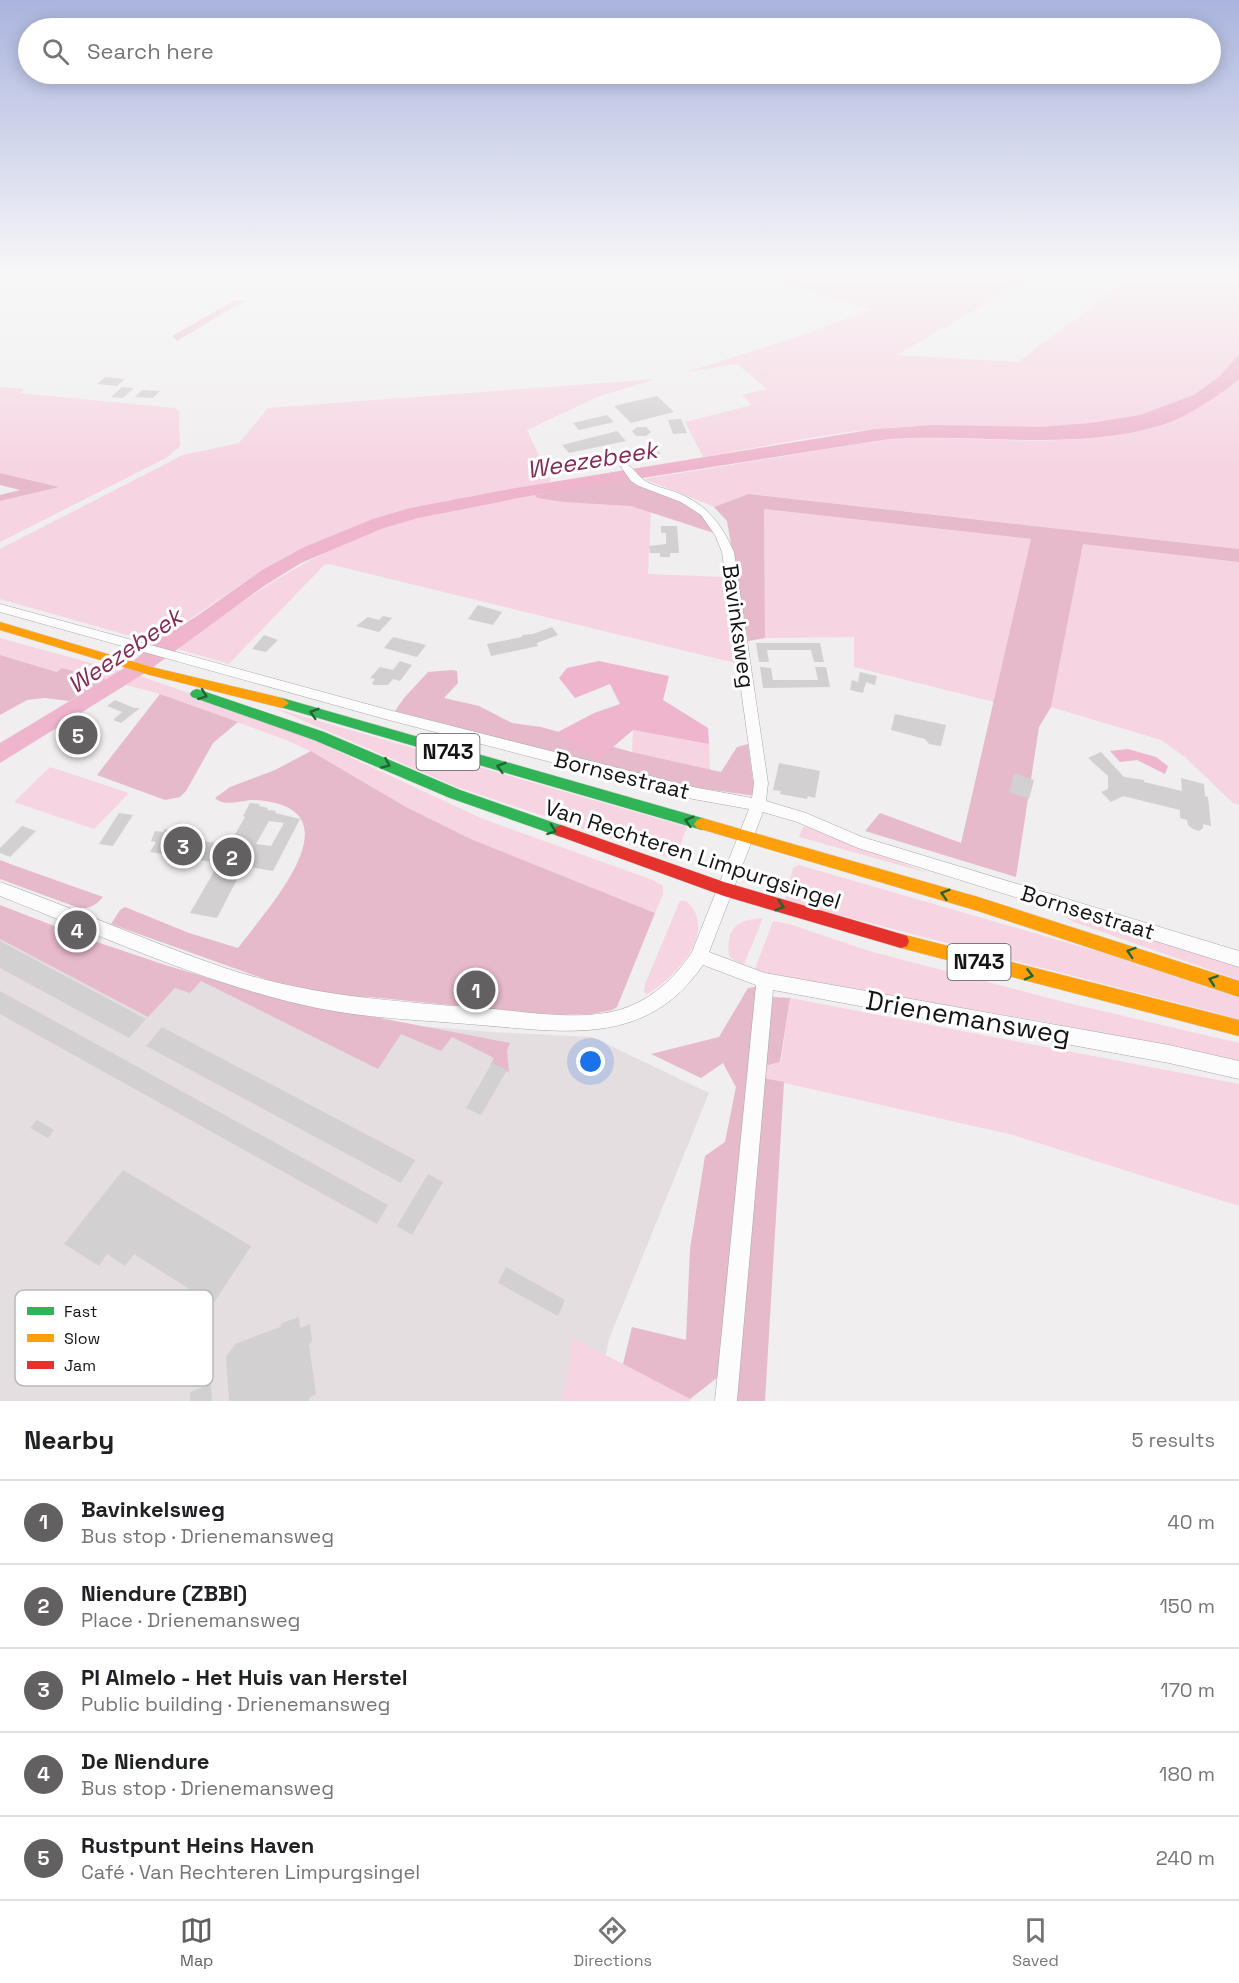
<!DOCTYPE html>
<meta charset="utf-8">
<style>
:root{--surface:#fff;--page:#f2f2f2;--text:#202124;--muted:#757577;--line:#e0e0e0;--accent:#626061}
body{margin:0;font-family:"Space Grotesk",sans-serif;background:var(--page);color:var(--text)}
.you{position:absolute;left:591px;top:1062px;width:21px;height:21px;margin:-15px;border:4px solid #fff;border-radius:50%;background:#1a73e8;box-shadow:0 0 0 9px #1a73e833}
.badge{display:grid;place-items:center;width:39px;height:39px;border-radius:50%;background:var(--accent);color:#fff;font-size:20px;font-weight:700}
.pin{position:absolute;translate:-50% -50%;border:3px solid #fff;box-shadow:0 2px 6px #0006}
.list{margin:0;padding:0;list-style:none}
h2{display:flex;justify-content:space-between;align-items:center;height:78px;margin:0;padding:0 24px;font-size:26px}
h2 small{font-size:20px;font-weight:400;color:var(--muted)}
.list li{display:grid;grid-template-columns:39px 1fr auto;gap:18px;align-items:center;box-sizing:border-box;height:84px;padding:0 24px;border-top:2px solid var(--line)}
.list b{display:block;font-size:22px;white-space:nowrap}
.list p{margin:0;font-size:20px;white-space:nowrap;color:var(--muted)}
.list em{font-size:20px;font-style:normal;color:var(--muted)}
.icon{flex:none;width:33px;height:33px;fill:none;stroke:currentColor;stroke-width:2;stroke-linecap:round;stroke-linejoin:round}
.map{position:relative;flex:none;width:1239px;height:1401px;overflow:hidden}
.search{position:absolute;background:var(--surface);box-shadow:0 3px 15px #0003;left:18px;right:18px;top:18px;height:66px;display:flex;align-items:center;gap:15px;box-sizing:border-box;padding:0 21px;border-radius:33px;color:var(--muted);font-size:22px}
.sheet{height:498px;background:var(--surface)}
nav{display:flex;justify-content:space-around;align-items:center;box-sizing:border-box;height:84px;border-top:2px solid var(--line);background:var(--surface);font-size:16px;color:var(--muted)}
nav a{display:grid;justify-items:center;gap:3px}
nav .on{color:var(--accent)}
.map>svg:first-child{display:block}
.built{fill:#e5dee0}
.green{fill:#f6d4e1}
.forest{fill:#e6b9cb}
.water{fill:#eeb5cd}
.building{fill:#d2d0d1;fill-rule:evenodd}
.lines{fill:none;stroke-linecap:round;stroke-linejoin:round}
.street-casing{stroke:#a8a6a8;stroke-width:1}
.fast-casing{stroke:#cbcaca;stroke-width:1}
.slow-casing{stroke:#cbcaca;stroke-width:1}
.jam-casing{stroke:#cbcaca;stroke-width:1}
.street{fill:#fdfcfd;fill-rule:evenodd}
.fast{fill:#30b455;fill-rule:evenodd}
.slow{fill:#ff9f0a;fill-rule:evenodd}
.jam{fill:#e5322d;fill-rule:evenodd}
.oneway{stroke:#226434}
.labels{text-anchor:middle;stroke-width:6;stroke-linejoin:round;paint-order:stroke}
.shield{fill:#fff;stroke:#5b5a5a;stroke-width:1.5}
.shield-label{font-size:21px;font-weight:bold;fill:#151414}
.street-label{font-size:22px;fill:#151414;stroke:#fff}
.water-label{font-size:24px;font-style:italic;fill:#852956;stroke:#fff}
.near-street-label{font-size:27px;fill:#151414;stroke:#fff}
.key{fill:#fff;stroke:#b9b8b8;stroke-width:1.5}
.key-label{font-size:16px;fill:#151414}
</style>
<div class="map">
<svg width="1239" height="1401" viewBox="0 0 1239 1401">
<rect width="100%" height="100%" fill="#f0eeef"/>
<!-- built -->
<polygon class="built" points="0,908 207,983 335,1019 492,1032 592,1037 709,1093 609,1339 597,1401 0,1401"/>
<!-- green -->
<g class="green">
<path d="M795 275H1035L897 355 1018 362 1127 280 1107 275H1239V354C1229 366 1220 378 1208 387 1195 396 1181 400 1167 406 1080 440 986 421 896 427 832 432 767 446 703 457L685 422 752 405 742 395 767 389 737 364 687 372 802 335 870 309 786 284Z"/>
<polygon points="656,379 597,397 527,430 551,482 410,508 339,533 304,547 262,570 155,643 0,599 0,549 183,455 239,443 268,408"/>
<path d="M1239 379V549L750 494 715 507 644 479 889 439C986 433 1112 460 1197 406 1212 397 1227 391 1239 379Z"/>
<polygon points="0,387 25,389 20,393 174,408 179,411 180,446 166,458 0,542 0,501 58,487 0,473"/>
<path d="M535 495 537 498C574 504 615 498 651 511L648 574 723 577 735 663 329 564 324 565 229 664 178 649C252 593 326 541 418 518 456 508 496 504 535 495Z"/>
<polygon points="764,509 1031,539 994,702 854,667 854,637 765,638"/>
<polygon points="1083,543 1239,562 1239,805 1233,803 1185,757 1161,740 1051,707"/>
<polygon points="0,638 120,671 106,679 62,668 58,672 0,655"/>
<polygon points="140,676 246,713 311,739 483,819 653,880 663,886 663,894 655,913 471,839 406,807 317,754 286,740 160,694 126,685"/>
<polygon points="274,708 687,827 675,859 669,858 457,787"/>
<polygon points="633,730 709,744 710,770 632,752"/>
<polygon points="50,767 129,793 94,829 14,802"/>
<polygon points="809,826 928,873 799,837 803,827"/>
<polygon points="799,865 1103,953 1239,998 1239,1019 785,901 793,868"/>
<path d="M680 901H686C720 930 675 978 647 994L644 992 645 984Z"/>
<polygon points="1043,906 1068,911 1239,963 1239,980 1074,922"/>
<path d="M763 918 744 964 735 961 729 956C726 928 736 920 763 918Z"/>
<path d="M773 921 789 924 869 951 1068 1003 1239 1043V1064C1152 1043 1064 1024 975 1010 905 999 822 993 755 969Z"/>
<polygon points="790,998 1239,1084 1239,1206 1013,1135 763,1078 765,1066 781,1062"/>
<polygon points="573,1338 690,1399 690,1401 562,1401"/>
</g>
<!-- forest -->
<g class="forest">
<polygon points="235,300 244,301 177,341 172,336"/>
<polygon points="0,473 59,487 0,501 0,495 20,490 0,485"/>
<polygon points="629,479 636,485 695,508 717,534 631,506 564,502 537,498 535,495"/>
<polygon points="749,494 1239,549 1239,562 1083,544 1051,707 1039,727 1016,877 865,831 880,813 961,843 1031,539 764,509 765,638 748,641 727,521 714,507"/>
<polygon points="0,655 57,672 62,668 106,679 69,701 45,698 27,700 0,715"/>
<polygon points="452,670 457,671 458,683 444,698 479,706 512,723 541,727 632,752 721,772 737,747 748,744 755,796 699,788 662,780 395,711 404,698 428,672"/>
<polygon points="160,694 238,722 213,743 186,791 180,797 165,800 97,775"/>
<path d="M311 751 406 807 471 839 655 913 617 1007 612 1010 592 1014 551 1015 370 997 336 996 273 982 111 924 120 910 125 907 189 933 238 948C268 908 362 807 255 800 243 799 225 808 215 798L230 787 275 770Z"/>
<path d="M0 860 13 865 103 897C96 905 90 909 79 908L0 879Z"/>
<polygon points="0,905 88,939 165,965 281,999 510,1043 507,1050 509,1072 490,1065 494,1058 452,1037 441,1051 401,1034 378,1069 201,981 190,993 175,988 148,1017 0,939"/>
<polygon points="761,986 718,1377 690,1399 623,1364 632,1327 686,1340 690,1249 705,1156 725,1142 736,1087 723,1063 701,1078 651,1054 719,1037 748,988"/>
<polygon points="773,997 790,998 780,1062 765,1066"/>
<polygon points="763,1078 784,1082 765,1401 736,1401"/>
</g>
<!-- water -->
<g class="water">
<path d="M1239 354V379L1236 382C1215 398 1187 417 1162 425 1073 452 979 433 889 439L535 495 418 518 381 529 301 563 264 586 145 673 0 763V743L126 667 161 638 197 616 262 570 304 547 373 519 410 508 510 489 875 429 933 425 1039 427 1091 423 1140 415 1194 395 1220 376Z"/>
<polygon points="599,661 669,676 663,700 708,728 709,744 633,730 599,759 572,747 558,732 594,713 620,704 610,684 575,698 559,678 567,668"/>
<polygon points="1128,749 1156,757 1168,766 1165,774 1137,760 1120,762 1110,751"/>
</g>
<!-- building -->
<g class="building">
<polygon points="105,377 125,379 117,386 97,384"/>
<polygon points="122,387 134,388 123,398 111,397"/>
<polygon points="142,390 160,391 153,398 135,397"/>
<polygon points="657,396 674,412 631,423 614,406"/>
<polygon points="607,415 614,422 579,430 573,423"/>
<polygon points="681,419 687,433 673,434 668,420"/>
<polygon points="637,427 646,427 651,432 646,436 636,436 632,431"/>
<polygon points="617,431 626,441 569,453 562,445"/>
<polygon points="651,444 661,454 647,458 642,453 633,455 629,451"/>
<polygon points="661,526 677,526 679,553 670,553 670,557 660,557 660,553 650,553 649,546 666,544 666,533 661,533"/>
<polygon points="478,605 502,612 493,625 468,619"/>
<polygon points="383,616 392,618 379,632 356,626 368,617 379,620"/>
<polygon points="552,627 558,635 537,643 538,646 491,656 487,644 522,637 522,635 533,634"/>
<polygon points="264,635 278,640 266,652 252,649"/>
<polygon points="393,637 426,645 417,657 384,648"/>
<polygon points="756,643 820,643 824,662 814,662 811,650 767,650 769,662 759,662"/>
<polygon points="400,661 412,665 400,681 393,679 388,685 374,685 372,683 375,679 370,678 380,667 393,670"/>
<polygon points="760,667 771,668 773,680 818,680 815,667 826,667 830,687 763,688"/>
<polygon points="860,672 877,676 875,685 866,682 863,693 850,690 852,680 858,682"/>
<polygon points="115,700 134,708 140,708 121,723 113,720 122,712 107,706"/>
<polygon points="895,714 946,725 941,746 929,744 925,739 891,730"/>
<polygon points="1101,752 1124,777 1144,780 1144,782 1182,791 1181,778 1204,784 1205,796 1208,797 1211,826 1203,824 1203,828 1199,831 1193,829 1188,825 1187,820 1180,818 1180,810 1147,802 1123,796 1111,802 1101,792 1108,789 1108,776 1088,758"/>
<polygon points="779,763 820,771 815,798 808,796 807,799 780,794 781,791 773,790"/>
<polygon points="1014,773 1034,780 1029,799 1009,792"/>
<path d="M250 803 260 804 259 806 268 808 267 810 276 811 275 813 300 819 273 871 244 866 217 918 190 913 219 863 150 852 156 842 151 841 155 831 163 832 165 829 193 834 190 839 229 845 245 817 243 816ZM269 821 284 823 271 846 256 844Z"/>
<polygon points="119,813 133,815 113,846 99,844"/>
<polygon points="22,826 36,831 10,857 0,853 0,848"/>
<polygon points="0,941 146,1019 129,1038 0,968"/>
<polygon points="0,991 388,1205 377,1224 0,1014"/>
<polygon points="162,1027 415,1160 401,1183 146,1046"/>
<polygon points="492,1063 507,1070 481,1115 466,1108"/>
<polygon points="37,1120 54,1130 48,1138 30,1128"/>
<polygon points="123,1170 251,1246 213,1304 134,1254 125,1266 107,1254 99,1266 64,1244"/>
<polygon points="428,1174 443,1182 412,1235 397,1226"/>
<polygon points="506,1267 565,1300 558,1316 498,1283"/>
<polygon points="299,1317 300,1328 310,1324 312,1341 309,1345 316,1394 310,1397 309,1401 229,1401 226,1357 235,1344 280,1327 282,1323"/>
<polygon points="211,1384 212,1401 190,1401 190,1392"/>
</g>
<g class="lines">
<defs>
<path id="street" d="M626 464C634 467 638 477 647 482 656 487 668 489 678 493 707 505 721 523 734 552L768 783 766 801 806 813 862 837 1239 951V967L858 848 797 822 763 812 709 952 765 973 1169 1045 1239 1061V1079L1169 1063 773 990 737 1401H715L756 985 703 965C647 1047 566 1032 480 1025 426 1020 370 1019 317 1008 210 986 102 936 0 896V882C76 909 149 942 225 968 311 997 403 1002 493 1009 533 1013 589 1022 628 1007 656 996 676 976 692 952L749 809 693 799 385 719 0 612V604L385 709 693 787 752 798 754 783 722 552 715 535 701 515 681 502 639 486 631 481 621 467Z"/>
<g id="fast">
<polygon points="197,689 324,732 460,790 566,827 569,831 566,835 561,837 450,798 314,740 192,697 190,694 192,691"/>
<polygon points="282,698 702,818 707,820 710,824 707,828 702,830 277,706 275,703 277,700"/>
</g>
<g id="slow">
<polygon points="0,622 151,667 282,698 289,703 282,708 150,675 0,630"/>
<polygon points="702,818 978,897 1239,981 1239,997 978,911 697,828 694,824 697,820"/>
<polygon points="901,934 1239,1020 1239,1036 901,948 895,946 893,941 895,936"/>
</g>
<polygon id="jam" points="561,825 724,882 901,934 907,936 909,941 907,946 901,948 724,896 556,835 553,831 556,827"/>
</defs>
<!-- street casing -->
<use href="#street" class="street-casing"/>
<!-- fast casing -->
<use href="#fast" class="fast-casing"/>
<!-- slow casing -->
<use href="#slow" class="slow-casing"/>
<!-- jam casing -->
<use href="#jam" class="jam-casing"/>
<!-- street -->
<use href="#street" class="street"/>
<!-- fast -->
<use href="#fast" class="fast"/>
<!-- slow -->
<use href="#slow" class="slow"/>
<!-- jam -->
<use href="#jam" class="jam"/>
</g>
<!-- one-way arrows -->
<defs><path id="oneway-chevron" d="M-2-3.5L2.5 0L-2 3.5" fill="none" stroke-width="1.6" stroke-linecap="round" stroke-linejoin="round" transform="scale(1.5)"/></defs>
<g class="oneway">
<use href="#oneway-chevron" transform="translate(203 695) rotate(20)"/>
<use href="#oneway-chevron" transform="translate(314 713) rotate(-163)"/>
<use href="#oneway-chevron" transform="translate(386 764) rotate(24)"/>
<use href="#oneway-chevron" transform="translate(501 767) rotate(-164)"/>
<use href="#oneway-chevron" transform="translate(689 821) rotate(-164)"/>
<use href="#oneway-chevron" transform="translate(552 830) rotate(20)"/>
<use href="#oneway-chevron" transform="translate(945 894) rotate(-164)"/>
<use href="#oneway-chevron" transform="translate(780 906) rotate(17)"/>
<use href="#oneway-chevron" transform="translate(1131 952) rotate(-162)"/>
<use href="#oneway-chevron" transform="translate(1029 975) rotate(14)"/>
<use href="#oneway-chevron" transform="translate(1213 980) rotate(-161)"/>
</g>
<!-- sky -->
<linearGradient id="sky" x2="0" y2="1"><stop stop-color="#aab4dd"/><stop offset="0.58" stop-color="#f8f7f8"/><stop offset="1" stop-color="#f8f7f8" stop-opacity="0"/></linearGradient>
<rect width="1239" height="471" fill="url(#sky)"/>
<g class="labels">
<!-- shield labels -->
<g class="shield">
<rect x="416.5" y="734" width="63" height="36" rx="4.5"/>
<rect x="947.5" y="944" width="63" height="36" rx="4.5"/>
</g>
<g class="shield-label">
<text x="448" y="759">N743</text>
<text x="979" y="969">N743</text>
</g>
<!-- street labels -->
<g class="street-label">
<text transform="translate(739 626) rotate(82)" y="8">Bavinksweg</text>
<text transform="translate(622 775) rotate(14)" y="8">Bornsestraat</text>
<text transform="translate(693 854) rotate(18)" y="8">Van Rechteren Limpurgsingel</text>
<text transform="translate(1088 912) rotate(17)" y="8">Bornsestraat</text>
</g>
<!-- water labels -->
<g class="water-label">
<text transform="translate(592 460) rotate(-9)" y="8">Weezebeek</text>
<text transform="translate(125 651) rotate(-34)" y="8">Weezebeek</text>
</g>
<!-- near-street labels -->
<g class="near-street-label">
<text transform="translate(968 1018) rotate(10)" y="9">Drienemansweg</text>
</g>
</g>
<!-- legend -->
<rect x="15" y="1290" width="198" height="96" rx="9" class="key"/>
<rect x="27" y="1307" width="27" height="8" fill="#30b455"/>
<rect x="27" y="1334" width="27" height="8" fill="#ff9f0a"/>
<rect x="27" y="1361" width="27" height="8" fill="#e5322d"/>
<g class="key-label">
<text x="64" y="1317">Fast</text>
<text x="64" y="1344">Slow</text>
<text x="64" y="1371">Jam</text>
</g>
</svg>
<div class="you"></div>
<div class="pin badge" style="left:476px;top:990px">1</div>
<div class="pin badge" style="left:232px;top:857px">2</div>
<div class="pin badge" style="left:183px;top:846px">3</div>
<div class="pin badge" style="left:77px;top:930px">4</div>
<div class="pin badge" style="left:78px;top:735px">5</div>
<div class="search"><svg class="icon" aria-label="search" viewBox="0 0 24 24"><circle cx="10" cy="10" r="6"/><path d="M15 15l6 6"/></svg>Search here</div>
</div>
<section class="sheet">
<h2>Nearby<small>5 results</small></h2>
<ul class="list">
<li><span class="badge">1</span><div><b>Bavinkelsweg</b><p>Bus stop · Drienemansweg</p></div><em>40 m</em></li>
<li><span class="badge">2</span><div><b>Niendure (ZBBI)</b><p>Place · Drienemansweg</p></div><em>150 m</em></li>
<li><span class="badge">3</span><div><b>PI Almelo - Het Huis van Herstel</b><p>Public building · Drienemansweg</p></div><em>170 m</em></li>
<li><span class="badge">4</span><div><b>De Niendure</b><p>Bus stop · Drienemansweg</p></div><em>180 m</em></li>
<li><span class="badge">5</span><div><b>Rustpunt Heins Haven</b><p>Café · Van Rechteren Limpurgsingel</p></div><em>240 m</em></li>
</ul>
</section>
<nav>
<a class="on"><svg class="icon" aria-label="map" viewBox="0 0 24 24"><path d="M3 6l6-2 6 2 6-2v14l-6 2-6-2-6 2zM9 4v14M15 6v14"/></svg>Map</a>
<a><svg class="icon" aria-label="directions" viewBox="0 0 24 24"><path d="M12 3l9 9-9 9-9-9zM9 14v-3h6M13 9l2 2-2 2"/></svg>Directions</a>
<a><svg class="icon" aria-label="saved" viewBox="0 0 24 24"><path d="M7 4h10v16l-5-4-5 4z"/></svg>Saved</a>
</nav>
